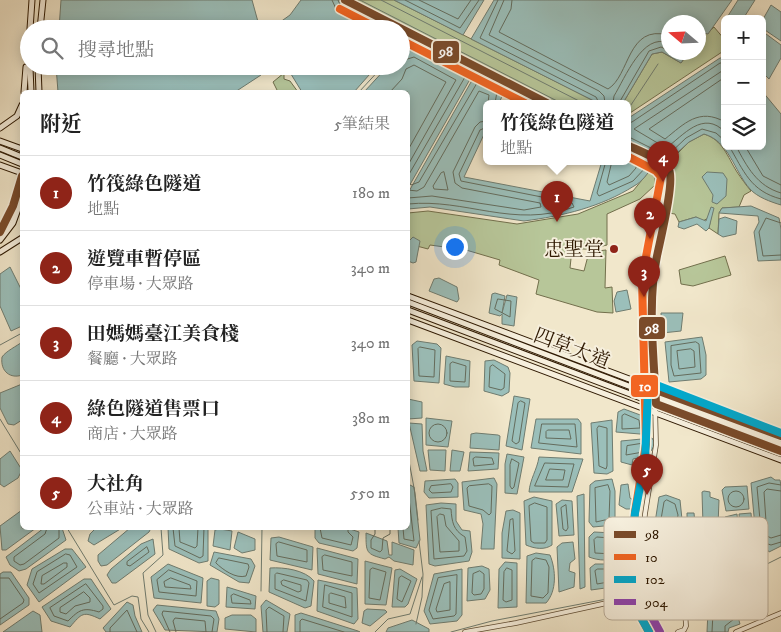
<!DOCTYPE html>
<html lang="zh-TW">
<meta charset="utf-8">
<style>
:root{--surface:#fff;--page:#f2f2f2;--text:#222;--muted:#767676;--line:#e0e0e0;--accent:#8f2418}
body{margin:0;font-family:"IM FELL DW Pica","Noto Serif TC",serif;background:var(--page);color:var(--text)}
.controls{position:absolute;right:15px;top:15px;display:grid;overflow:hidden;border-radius:8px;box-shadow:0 2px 12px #0003}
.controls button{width:45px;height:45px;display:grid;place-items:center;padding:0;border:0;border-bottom:1px solid var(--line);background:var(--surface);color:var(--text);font:25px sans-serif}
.compass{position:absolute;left:661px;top:15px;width:45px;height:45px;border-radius:50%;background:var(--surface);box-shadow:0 2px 12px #0003;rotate:289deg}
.you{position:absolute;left:454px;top:246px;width:18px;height:18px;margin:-12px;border:4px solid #fff;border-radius:50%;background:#1a73e8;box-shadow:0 0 0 8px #1a73e833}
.badge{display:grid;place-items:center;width:32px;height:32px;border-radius:50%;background:var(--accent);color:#fff;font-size:16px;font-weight:700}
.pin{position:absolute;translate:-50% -41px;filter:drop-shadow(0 1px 2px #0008)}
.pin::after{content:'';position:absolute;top:26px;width:18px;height:15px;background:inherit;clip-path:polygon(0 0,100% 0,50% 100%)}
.popup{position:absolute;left:483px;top:100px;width:148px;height:65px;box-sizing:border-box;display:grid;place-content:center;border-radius:8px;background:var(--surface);filter:drop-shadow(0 1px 4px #0005);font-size:16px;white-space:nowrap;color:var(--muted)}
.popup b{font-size:19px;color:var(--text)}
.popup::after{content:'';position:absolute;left:50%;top:100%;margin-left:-10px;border:10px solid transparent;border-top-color:var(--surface)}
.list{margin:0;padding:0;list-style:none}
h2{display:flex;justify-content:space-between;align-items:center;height:65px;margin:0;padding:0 20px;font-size:21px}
h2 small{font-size:16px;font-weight:400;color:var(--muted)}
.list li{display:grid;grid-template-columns:32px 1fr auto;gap:15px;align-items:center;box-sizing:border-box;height:75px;padding:0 20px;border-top:1px solid var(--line)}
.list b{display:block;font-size:19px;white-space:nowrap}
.list p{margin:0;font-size:16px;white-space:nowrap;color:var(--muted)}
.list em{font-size:16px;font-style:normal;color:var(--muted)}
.icon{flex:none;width:28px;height:28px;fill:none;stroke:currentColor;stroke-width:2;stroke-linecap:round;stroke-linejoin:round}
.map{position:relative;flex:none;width:781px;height:632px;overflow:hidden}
.search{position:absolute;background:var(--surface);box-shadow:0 2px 12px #0003;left:20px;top:20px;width:390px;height:55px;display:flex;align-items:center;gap:12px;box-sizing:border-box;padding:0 18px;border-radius:28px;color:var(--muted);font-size:19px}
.panel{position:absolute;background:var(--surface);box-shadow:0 2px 12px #0003;left:20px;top:90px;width:390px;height:440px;border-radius:8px}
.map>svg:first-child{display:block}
.green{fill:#b7c699;stroke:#726f4c}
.water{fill:#9bbfba;stroke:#6f7c70}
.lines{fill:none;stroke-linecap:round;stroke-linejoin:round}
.shore{stroke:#646c5d;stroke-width:1}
.stream{stroke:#6f7c70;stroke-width:1}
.street-casing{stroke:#5f4c33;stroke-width:5.5}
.secondary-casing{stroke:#2e1800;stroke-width:7}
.street{stroke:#f6efdd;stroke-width:4}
.secondary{stroke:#f6efdd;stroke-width:5}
.bus-1-casing{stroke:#f6efdd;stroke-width:11}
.bus-2-casing{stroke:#f6efdd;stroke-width:11}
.bus-3-casing{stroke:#f6efdd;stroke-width:11}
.bus-4-casing{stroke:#f6efdd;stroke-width:11}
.bus-1{stroke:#7a4b2a;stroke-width:8}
.bus-2{stroke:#f26522;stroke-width:8}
.bus-3{stroke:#00a9ce;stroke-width:8}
.bus-4{stroke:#8e44ad;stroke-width:8}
.poi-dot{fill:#8f2418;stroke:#f6efdd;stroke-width:2}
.labels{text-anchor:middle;stroke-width:4;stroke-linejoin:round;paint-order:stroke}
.poi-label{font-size:20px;fill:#2e1800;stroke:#f6efdd;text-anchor:end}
.street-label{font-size:20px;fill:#2e1800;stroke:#f6efdd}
.key{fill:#f6efdd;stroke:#baae9b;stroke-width:1}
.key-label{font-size:14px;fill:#2e1800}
.line-badge{stroke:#f6efdd;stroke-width:2}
.badge-label{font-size:14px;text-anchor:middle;font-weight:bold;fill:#fff}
</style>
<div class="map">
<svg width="781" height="632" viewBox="0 0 781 632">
<rect width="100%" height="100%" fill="#f1e7cb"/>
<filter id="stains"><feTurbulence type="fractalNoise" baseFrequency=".004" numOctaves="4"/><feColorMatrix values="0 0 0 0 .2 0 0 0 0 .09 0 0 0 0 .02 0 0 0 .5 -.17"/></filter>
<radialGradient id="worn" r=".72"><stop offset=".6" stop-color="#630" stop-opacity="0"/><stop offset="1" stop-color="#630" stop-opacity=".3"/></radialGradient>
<!-- green -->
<g class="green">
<polygon points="350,0 394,0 598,103 551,103"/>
<polygon points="714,27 725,40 725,50 627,115 627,103 623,103 652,54 662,52 681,63 688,53 698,52 699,39 703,33 708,33"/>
<polygon points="284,73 284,79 290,81 298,92 278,92 273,82"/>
<path d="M704 134C723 140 727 156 737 172 741 178 746 185 751 191L744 195 739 207 722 208 719 213 718 234 709 228 713 208H711L708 218 703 221 696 217 679 222 675 214 668 213 673 171 675 165 669 162 689 142Z"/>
<polygon points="655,164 655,185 640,199 607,214 607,245 590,249 572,249 570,268 584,271 589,252 606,250 605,288 612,287 613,313 597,312 536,294 539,280 499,265 500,260 466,250 430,245 428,249 413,245 408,248 408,213 428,211 517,224 578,214 633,191"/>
<polygon points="725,256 731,275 693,286 681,284 679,270"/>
</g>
<!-- water -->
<g class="water">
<polygon points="61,0 252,0 260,29 59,29"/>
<polygon points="301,0 339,0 395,29 276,29 276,25 290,15"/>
<polygon points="394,0 484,0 463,35"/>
<polygon points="494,0 732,0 708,34 703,33 699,39 698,22 668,22 668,52 688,53 681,63 662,52 652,54 623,103 598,103 471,39"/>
<polygon points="738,0 755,0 743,19 726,19"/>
<polygon points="771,5 781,12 781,41 762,28 762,21"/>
<polygon points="762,31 781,45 781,58 769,79 762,72"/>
<polygon points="411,42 473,74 408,188 408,92 364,92 388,66 401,66 401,52"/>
<path d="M720 58H725V146H762V91L781 114V205C771 202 757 197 750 189 734 171 729 141 704 134L689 142 667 162 627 140V119Z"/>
<polygon points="56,66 265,66 261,75 235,92 58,92"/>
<polygon points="286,66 377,66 354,92 302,92"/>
<path d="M475 75 505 90 499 103H487V128L464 177 590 201 602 161H627V148L652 160 653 166C648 173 642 182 634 186 601 207 563 216 524 221L430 207 408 209V193Z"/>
<polygon points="707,172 723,173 727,179 726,196 717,204 712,202 713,195 702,177"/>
<polygon points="751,206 779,218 781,229 781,260 758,261 754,232 759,222 758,216 719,213 722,208"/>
<polygon points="711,207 714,208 709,228 706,231 697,224 684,229 678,227 679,222 696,217 706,221"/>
<polygon points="725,217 737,221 736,234 723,237 718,234 719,219"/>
<polygon points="413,237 420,241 416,262 413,263 408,261 408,242"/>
<polygon points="10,267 22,291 22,326 11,331 0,306 0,274"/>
<polygon points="439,278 457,287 459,299 457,302 429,291 434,279"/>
<polygon points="627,290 631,309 616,312 614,301 617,292"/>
<polygon points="495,293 505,296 502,313 507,295 517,297 514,326 502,324 502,314 500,316 489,313 492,294"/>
<polygon points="661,313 683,313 681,331 662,333"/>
<polygon points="702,337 706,355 706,375 701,379 669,382 665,342"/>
<polygon points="417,341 437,344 441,348 439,383 414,381 412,345"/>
<path d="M22 342V375C11 379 0 372 2 357 6 351 17 346 22 342Z"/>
<polygon points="446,356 470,361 469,387 455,387 444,384"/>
<polygon points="494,360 508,367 510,373 509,392 502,396 484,391 485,361"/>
<polygon points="22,384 22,420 14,425 8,424 0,408 0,393"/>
<polygon points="514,396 530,399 522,450 506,446"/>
<polygon points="408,399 422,402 422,418 408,419"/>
<polygon points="624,409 643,416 646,432 640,434 616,432 618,412"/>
<polygon points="426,418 452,421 448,447 426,445"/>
<polygon points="536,419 578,419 581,423 581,454 531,448"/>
<polygon points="612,420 613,471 607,474 594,473 591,423"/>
<polygon points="409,423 422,424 423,451 427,471 420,471"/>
<polygon points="476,433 498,435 500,436 499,450 470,448 471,434"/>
<path d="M652 438 655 443C651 455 645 457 633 459L632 465 621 462V441Z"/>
<polygon points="428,450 446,450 445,471 430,470"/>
<polygon points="452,450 464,452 460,471 450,471"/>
<polygon points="10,451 22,470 18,478 4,487 0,484 0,459"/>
<polygon points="470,452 499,453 498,469 468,471"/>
<polygon points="507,454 524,457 517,494 505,493 505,464"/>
<path d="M539 457 583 459 572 492H529C530 479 537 470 539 457Z"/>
<polygon points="771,477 775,480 780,480 781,486 781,546 769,552 767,549 757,549 751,483"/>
<polygon points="494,478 497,484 494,549 481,549 483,524 481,514 464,510 462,482"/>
<polygon points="455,479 458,483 458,497 429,498 424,492 425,481"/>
<polygon points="612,479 615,491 615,525 593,527 589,522 590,485 595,481"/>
<polygon points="408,484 414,487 420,540 416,548 399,543 398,528 408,528"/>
<polygon points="628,484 630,498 636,502 634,509 626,509 619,505 621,485"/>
<polygon points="747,486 749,509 726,511 722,490 725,487"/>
<polygon points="704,491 710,492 710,497 719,500 718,526 703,525 702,492"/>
<polygon points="584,494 585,587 580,589 577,496"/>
<polygon points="666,495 680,500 683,529 678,532 657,532 654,529 659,497"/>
<path d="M534 497 552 501V545C545 550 535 549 526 545L524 501Z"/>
<polygon points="562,500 572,501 574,535 559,536 556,504"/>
<polygon points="441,503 456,504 456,521 462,530 470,531 472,552 469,561 435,566 429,564 426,505"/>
<polygon points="22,510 22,528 36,528 6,550 2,550 0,526"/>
<polygon points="513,510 520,513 520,559 502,558 502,533 506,511"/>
<polygon points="687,513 694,513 700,576 688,575"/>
<polygon points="751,513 754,552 742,552 739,514"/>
<polygon points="737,514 740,555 728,554 725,517"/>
<polygon points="44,528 62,528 66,540 26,569 19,571 10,565 6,557"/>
<polygon points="96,528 122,528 94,545 88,541 90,534"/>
<polygon points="130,528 151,528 149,532 107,565 101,566 98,561 98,555"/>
<polygon points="168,528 208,528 208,561 199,563 169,549"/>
<polygon points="315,528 347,528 359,532 357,548 353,551 319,543 315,538"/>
<polygon points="220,529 232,531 230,550 213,546 215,530"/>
<polygon points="706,530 719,530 725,568 707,574 702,534"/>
<polygon points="238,532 255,539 255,550 242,553 234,548"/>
<path d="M594 532 614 533 619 557C611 561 599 561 589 557V537Z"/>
<path d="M366 533 387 541 389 555H392V542L414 550 413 565 394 561 389 557 385 559C366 554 366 553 366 533Z"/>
<polygon points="279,537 313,547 312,570 270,560 271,538"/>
<polygon points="656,538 682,538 684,542 684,576 650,576 652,541"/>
<polygon points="153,539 155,554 116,583 112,583 107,575 111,569 141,544"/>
<polygon points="573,542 575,559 570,563 569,571 575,573 574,587 559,592 557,547 562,543"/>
<polygon points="317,548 358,559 357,584 318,574"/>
<polygon points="65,549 72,549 86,567 39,602 27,585 32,569"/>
<polygon points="214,552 251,559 255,566 249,583 239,582 210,565"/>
<path d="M536 553 550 555C556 570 557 591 546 603H526L527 556Z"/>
<polygon points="365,561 392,568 386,605 365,604"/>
<polygon points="505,562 517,563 517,607 498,608 499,569"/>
<polygon points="168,564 203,578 201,603 154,598 151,577"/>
<polygon points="595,564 616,564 620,586 591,590 590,568"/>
<polygon points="482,566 489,569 490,590 485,599 467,601 468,568"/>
<path d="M270 568C284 567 305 570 314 581L311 606 305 608 269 592Z"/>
<polygon points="400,569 417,579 408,604 405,607 392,607 395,570"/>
<polygon points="462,569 462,615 457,621 430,624 424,611 434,574"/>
<polygon points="3,572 11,572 29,598 29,605 0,625 0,574"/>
<polygon points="211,578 219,580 219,604 215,607 207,606 207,581"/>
<path d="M84 579H91L111 609 100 619C83 611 82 613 70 627L51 621 42 607Z"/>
<polygon points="318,580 357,588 358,619 354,624 317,611"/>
<polygon points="729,585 740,624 729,628 728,632 707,632 709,588"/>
<polygon points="227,587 256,596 255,609 226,607"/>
<polygon points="266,600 290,614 287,632 263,632 261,606"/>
<polygon points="127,602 133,605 135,616 142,632 106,632 103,628"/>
<polygon points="157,605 216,611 219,619 217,632 165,630 153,610"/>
<polygon points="367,609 385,610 387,612 370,626 362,623 364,611"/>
<polygon points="33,611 40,615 42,632 3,632"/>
<polygon points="301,613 358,631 360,632 295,632 295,615"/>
<polygon points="232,615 251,615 256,619 256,632 225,629 225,618"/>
<polygon points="412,620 429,629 429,632 386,632 388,628"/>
</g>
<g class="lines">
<!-- shore -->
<g class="shore">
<polyline points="332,0 337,11 370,29"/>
<polyline points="338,0 341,7 384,29"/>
<polyline points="405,0 460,28 479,0"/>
<polyline points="419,0 458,19 471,0"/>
<polyline points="498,0 480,38 596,97 599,103"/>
<polyline points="504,0 489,35 599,91 604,96 605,103"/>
<path d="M512 0 511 9 499 32 608 89C630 76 627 24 668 35"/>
<polyline points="401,55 413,49 465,77 408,176 408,181 411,185 419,182 477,83 497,92 495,103"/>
<polyline points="401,61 414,57 456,80 408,165"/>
<path d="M725 69 634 129 666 148C683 136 703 109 725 132"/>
<path d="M725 77 649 129 665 139C684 124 699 107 725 122"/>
<polyline points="390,92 402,79 406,69 414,65 446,82 408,150"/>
<path d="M613 103 614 96C625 78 643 32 668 43"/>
<polyline points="619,103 649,51 661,47 668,50"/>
<polyline points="627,123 632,122 720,63 725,63"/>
<polyline points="627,136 667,156 686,138 702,129 716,133 725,141"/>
<path d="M729 146C744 171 750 191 781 199"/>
<path d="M736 146C747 167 757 186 781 193"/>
<polyline points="745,146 763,176 781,185"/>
<polyline points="606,161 597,193 599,196 633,181 647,166 646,163 627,153"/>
<polyline points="612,161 607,182 609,185 629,176 636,168 636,165 627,160"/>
<polygon points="444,172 448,190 434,189 433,186 441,173"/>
<polyline points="408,190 417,191 424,187 479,91 489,95 488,103"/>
<polyline points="408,198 432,196 524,210 541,207 540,203 462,188 455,183 453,172 475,127 480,122 487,121"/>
<path d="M408 204C466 198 513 229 574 207L572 203 461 181 459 174 480 130 487 127"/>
<polyline points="781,223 766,218 759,232 763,256 781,255"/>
<polygon points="498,299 511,301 510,317 495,309"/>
<polygon points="696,342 699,344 701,373 674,376 671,365 671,346"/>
<polygon points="420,347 435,350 434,377 419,376 418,349"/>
<polygon points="691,349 694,351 695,367 679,369 677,351"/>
<polygon points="453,362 466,366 465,382 450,381 450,364"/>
<polygon points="493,365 505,374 504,388 501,390 489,387 490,367"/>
<polygon points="521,401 525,403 519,442 516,444 512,441 518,403"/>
<polygon points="625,414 639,420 640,428 622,429 622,416"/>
<polygon points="542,424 575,424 577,447 539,443"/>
<circle cx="438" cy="433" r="9"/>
<polygon points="599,426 607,428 607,466 606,469 599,466 597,429"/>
<polygon points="548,430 569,430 571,439 546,438 546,432"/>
<polygon points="646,443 648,447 643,452 626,455 627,446"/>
<polygon points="476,457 492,458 494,464 474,466 473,459"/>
<polygon points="512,459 519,463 514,487 512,489 510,486 510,465"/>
<polygon points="545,463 574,464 568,487 535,486"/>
<polygon points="550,469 565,470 563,480 546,480"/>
<polygon points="451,484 453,487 451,492 432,493 429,490 431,486"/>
<polygon points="489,484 492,486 491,513 489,515 483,510 469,506 467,488 469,486"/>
<polygon points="608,485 610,491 609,519 596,522 595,488"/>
<polyline points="781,485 769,483 757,487 762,542 771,545 781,542"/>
<polyline points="781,491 767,489 764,492 767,536 771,538 781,535"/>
<circle cx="736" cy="499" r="8"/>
<polygon points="667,500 675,504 678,515 676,527 660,525 664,502"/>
<polygon points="535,503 547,507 547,540 545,543 534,543 531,541 529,506"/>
<polygon points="566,505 568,528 566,531 563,529 561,508"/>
<path d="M442 508 451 509C452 522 453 530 465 537L467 551 464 556 434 559 431 511Z"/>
<polygon points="440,514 444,515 446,526 459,541 459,551 440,552 437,517"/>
<polygon points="745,518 747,520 748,546 734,548 730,521"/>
<polygon points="513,519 515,551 512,554 507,551 510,520"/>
<polyline points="47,528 45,534 14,557 14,561 20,565 24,564 59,538 59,528"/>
<polyline points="173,528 175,546 200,558 203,556 204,528"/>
<polyline points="179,528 180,542 195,548 197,546 198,528"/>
<polyline points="320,528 322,538 351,545 353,537 348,532 348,528"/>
<polyline points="375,528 375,534 371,540 371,548 380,552 382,550 383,538 390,534 390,528"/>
<polyline points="403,528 404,539 414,541 408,490"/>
<polygon points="710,535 715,537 719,562 713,566 711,564 708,538"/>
<polygon points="597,537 611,538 613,554 595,553 594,540"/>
<polygon points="279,542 307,550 307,562 277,556 276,544"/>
<polygon points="657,544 678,544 678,571 655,570"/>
<polygon points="147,547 149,552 130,566 127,565 127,562"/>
<polygon points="66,554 70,555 77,567 39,593 33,584 37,572"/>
<polygon points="325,555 352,562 352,576 323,570 322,557"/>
<path d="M219 558 248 564 249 567 246 576C236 579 223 570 216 563Z"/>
<polygon points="536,558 546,560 549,567 548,593 543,598 531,596 532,561"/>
<polygon points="64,563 67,563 67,567 44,584 41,584 42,576"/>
<polygon points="373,568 386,572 380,600 369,598 370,570"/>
<polygon points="507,568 512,570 512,600 506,602 503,600 504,572"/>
<polygon points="598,569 613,569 614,581 597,584 595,571"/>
<polygon points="169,570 197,581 196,596 159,592 157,580"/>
<polygon points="480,571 484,574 484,589 481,594 474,595 472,593 473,574"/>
<polygon points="277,573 307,580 309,583 306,601 275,589 275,575"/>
<polygon points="457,575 456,614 454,616 433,619 429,610 438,578"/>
<polygon points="402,576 411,581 402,602 397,599 399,578"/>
<polyline points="0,578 9,578 24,600 23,603 0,619"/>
<polygon points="171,578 190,585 191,589 165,587 164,582"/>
<polygon points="284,580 301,585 301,591 298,592 282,585 281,582"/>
<polygon points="450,582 450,610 437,612 436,609 444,584"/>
<path d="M86 584 103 606V609L99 612C83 607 79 610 68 621L54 616 50 608Z"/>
<polygon points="325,585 352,593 352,617 323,607"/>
<polygon points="84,592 90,598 90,602 75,606 66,614 60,612 60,608"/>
<polygon points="331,593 345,597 346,608 329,603 329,595"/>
<polygon points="234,594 250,600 251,604 232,603 231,596"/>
<polyline points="110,632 110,628 127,610 137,632"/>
<polyline points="170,632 162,614 163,611 211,616 214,619 212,632"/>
<polyline points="176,632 173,621 175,618 205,621 206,632"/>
<polyline points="267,632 266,610 269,607 284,616 283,632"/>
<polyline points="300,632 300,621 302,619 344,632"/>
<polyline points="712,632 714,594 724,591 734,619 725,626 725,632"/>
</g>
<!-- stream -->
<g class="stream">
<polyline points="360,0 561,103"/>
<polyline points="381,0 583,103"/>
<polyline points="401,46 409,37 537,103"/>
<polyline points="359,92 383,66"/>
<polyline points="627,111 658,64"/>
<polyline points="0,345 22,333"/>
<polyline points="0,419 22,455"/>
<polyline points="408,456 415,493 418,520"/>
<polyline points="67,528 114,605 132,596 138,597 141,619 149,632"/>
<polyline points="261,591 262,528"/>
<polyline points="645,592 697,585 723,577 747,574 781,557"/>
<polyline points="416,624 422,597 423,574 419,541"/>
<polyline points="156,632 148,615 143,573 163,555 161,528"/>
<polyline points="375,632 388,619 410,614 422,577"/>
<polyline points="451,632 492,621 633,594"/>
</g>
<defs>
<g id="street">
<polyline points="345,0 547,103"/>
<polyline points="627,145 662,163 669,169 671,176 666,213 652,279 656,445 645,514 639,580 641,597 660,632"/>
<polyline points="465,632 516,623 616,601 681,592 684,595 686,626 684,630 678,632"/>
<polyline points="736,632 781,613"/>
</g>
<g id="secondary">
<polyline points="30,29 32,0"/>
<polyline points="40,29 43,0"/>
<polyline points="29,43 31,92"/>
<polyline points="38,66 39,92"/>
<polyline points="24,92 26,67"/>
<polyline points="0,128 17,116 22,105"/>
<polyline points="0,141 22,149"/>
<polyline points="0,148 22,157"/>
<polyline points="0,155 22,164"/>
<polyline points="0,165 22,173"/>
<polyline points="0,232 13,206 22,176"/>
<polyline points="0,240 13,223 22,198"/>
<polyline points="0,252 22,238"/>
<polyline points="408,296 781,436"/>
<polyline points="408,302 781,444"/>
<polyline points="408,310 781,451"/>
<polyline points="408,320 781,460"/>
</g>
</defs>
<!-- street casing -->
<use href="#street" class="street-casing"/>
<!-- secondary casing -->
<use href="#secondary" class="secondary-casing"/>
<!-- street -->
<use href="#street" class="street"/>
<!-- secondary -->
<use href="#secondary" class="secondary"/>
<defs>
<g id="bus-1">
<polyline points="345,0 547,103"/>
<path d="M627 145C637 150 664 160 669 170 675 181 660 241 657 256 647 303 654 356 656 404L781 451"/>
<polyline points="0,232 13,206 22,176"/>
<polyline points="656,390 781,436"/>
</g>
<g id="bus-2">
<polyline points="340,9 379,29"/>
<polyline points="401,40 525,103"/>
<polyline points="627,156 656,171 661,177 642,278 646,444 635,512 629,580 632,601 649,632"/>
</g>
<polyline id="bus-3" points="649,632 632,601 629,580 635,513 645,461 648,390 652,387 659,386 781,433"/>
<polyline id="bus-4" points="641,597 660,632"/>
</defs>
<!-- bus-1 casing -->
<use href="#bus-1" class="bus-1-casing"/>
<!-- bus-2 casing -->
<use href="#bus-2" class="bus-2-casing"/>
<!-- bus-3 casing -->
<use href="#bus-3" class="bus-3-casing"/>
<!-- bus-4 casing -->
<use href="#bus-4" class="bus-4-casing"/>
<!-- bus-1 -->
<use href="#bus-1" class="bus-1"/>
<!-- bus-2 -->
<use href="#bus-2" class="bus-2"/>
<!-- bus-3 -->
<use href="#bus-3" class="bus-3"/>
<!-- bus-4 -->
<use href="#bus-4" class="bus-4"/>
</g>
<!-- markers -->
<circle class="poi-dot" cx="614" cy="249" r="5"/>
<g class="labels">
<!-- poi labels -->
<g class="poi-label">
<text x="604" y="256">忠聖堂</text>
</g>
<!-- street labels -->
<g class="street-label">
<text transform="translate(572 348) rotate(21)" y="7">四草大道</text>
</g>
</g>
<!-- legend -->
<rect x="604" y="517" width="164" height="103" rx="8" class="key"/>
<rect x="614" y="531" width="22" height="7" fill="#7a4b2a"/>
<rect x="614" y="554" width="22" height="6" fill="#f26522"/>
<rect x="614" y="576" width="22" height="7" fill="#00a9ce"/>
<rect x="614" y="599" width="22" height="6" fill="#8e44ad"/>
<g class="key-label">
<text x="645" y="539">98</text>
<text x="645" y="562">10</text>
<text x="645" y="584">102</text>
<text x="645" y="607">904</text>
</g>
<g class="line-badge">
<rect x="432" y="40" width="28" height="24" rx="5" fill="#7a4b2a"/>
<rect x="638" y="316" width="28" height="24" rx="5" fill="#7a4b2a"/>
<rect x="630" y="374" width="29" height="24" rx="5" fill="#f26522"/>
</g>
<g class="badge-label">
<text x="446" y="56">98</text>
<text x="652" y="333">98</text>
<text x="645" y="391">10</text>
</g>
<rect width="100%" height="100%" filter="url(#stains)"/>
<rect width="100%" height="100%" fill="url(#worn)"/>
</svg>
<div class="controls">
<button>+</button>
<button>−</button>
<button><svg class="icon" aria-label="layers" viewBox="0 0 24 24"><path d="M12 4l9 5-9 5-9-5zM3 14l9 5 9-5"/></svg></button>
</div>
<svg class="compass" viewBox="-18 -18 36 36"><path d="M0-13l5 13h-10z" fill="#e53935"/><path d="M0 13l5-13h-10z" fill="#767676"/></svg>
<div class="you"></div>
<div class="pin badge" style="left:557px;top:222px">1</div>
<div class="popup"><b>竹筏綠色隧道</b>地點</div>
<div class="pin badge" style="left:650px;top:239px">2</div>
<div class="pin badge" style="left:644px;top:297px">3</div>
<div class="pin badge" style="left:663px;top:182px">4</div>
<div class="pin badge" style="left:647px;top:495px">5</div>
<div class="search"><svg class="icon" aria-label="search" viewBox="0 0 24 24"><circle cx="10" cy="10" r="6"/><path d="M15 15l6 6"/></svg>搜尋地點</div>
<section class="panel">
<h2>附近<small>5筆結果</small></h2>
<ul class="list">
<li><span class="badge">1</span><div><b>竹筏綠色隧道</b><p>地點</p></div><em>180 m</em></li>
<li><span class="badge">2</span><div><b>遊覽車暫停區</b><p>停車場 · 大眾路</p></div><em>340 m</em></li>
<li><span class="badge">3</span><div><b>田媽媽臺江美食棧</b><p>餐廳 · 大眾路</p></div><em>340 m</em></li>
<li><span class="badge">4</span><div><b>綠色隧道售票口</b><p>商店 · 大眾路</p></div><em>380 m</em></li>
<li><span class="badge">5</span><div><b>大社角</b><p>公車站 · 大眾路</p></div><em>550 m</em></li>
</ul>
</section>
</div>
